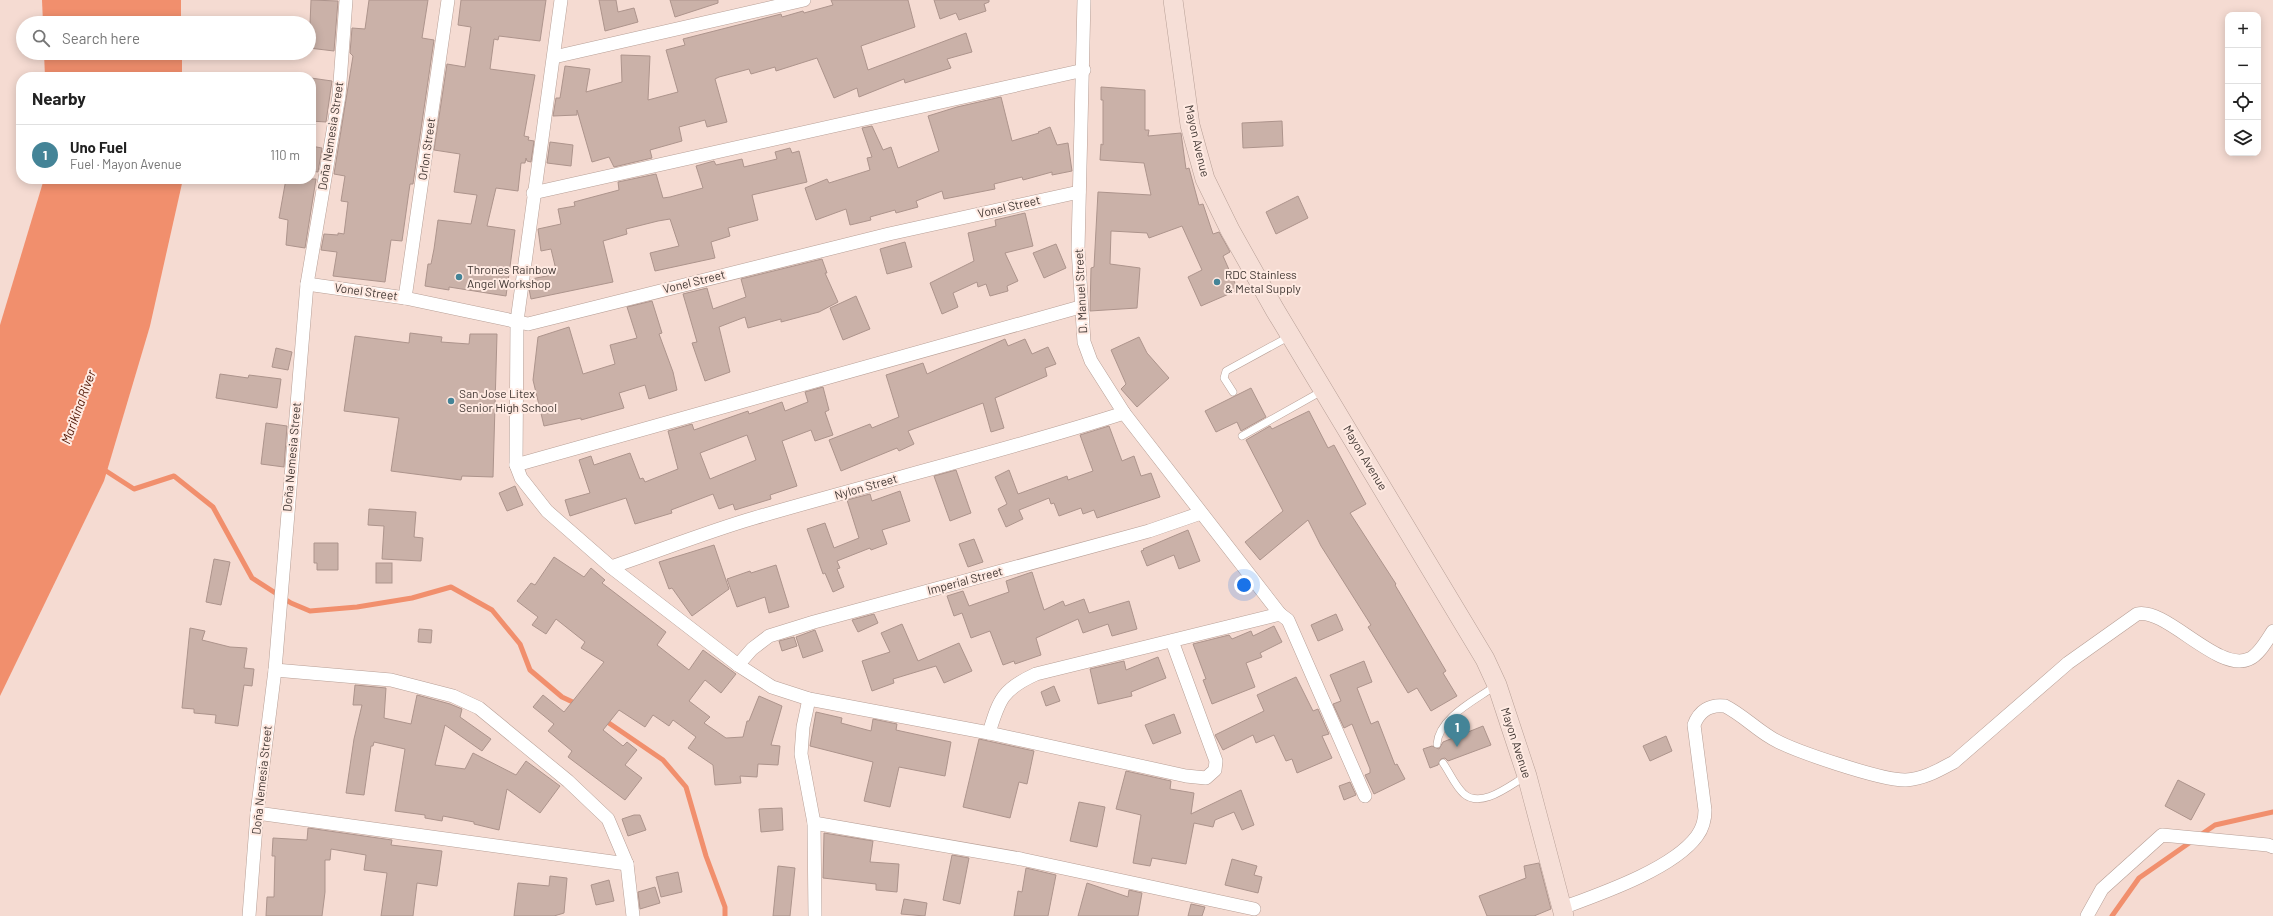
<!DOCTYPE html>
<meta charset="utf-8">
<style>
:root{--surface:#fff;--page:#f6f6f6;--text:#222;--muted:#767676;--line:#e0e0e0;--accent:#448497}
body{margin:0;font-family:Barlow,sans-serif;background:var(--page);color:var(--text)}
.controls{position:absolute;right:12px;top:12px;display:grid;overflow:hidden;border-radius:8px;box-shadow:0 2px 10px #0003}
.controls button{width:36px;height:36px;display:grid;place-items:center;padding:0;border:0;border-bottom:1px solid var(--line);background:var(--surface);color:var(--text);font:20px sans-serif}
.you{position:absolute;left:1244px;top:585px;width:14px;height:14px;margin:-10px;border:3px solid #fff;border-radius:50%;background:#1a73e8;box-shadow:0 0 0 6px #1a73e833}
.badge{display:grid;place-items:center;width:26px;height:26px;border-radius:50%;background:var(--accent);color:#fff;font-size:13px;font-weight:700}
.pin{position:absolute;translate:-50% -33px;filter:drop-shadow(0 1px 2px #0008)}
.pin::after{content:'';position:absolute;top:21px;width:14px;height:12px;background:inherit;clip-path:polygon(0 0,100% 0,50% 100%)}
.list{margin:0;padding:0;list-style:none}
h2{display:flex;justify-content:space-between;align-items:center;height:52px;margin:0;padding:0 16px;font-size:17px}
h2 small{font-size:13px;font-weight:400;color:var(--muted)}
.list li{display:grid;grid-template-columns:26px 1fr auto;gap:12px;align-items:center;box-sizing:border-box;height:60px;padding:0 16px;border-top:1px solid var(--line)}
.list b{display:block;font-size:15px;white-space:nowrap}
.list p{margin:0;font-size:13px;white-space:nowrap;color:var(--muted)}
.list em{font-size:13px;font-style:normal;color:var(--muted)}
.icon{flex:none;width:22px;height:22px;fill:none;stroke:currentColor;stroke-width:2;stroke-linecap:round;stroke-linejoin:round}
.map{position:relative;flex:none;width:2273px;height:916px;overflow:hidden}
.search{position:absolute;background:var(--surface);box-shadow:0 2px 10px #0003;left:16px;top:16px;width:300px;height:44px;display:flex;align-items:center;gap:10px;box-sizing:border-box;padding:0 14px;border-radius:22px;color:var(--muted);font-size:15px}
.panel{position:absolute;background:var(--surface);box-shadow:0 2px 10px #0003;left:16px;top:72px;width:300px;height:112px;border-radius:16px}
.map>svg:first-child{display:block}
.water{fill:#f18f6d}
.lines{fill:none;stroke-linecap:round;stroke-linejoin:round}
.stream{stroke:#f18f6d;stroke-width:5}
.building{fill:#cab1a8;stroke:#ad948c;fill-rule:evenodd}
.service-casing{stroke:#b79f96;stroke-width:8}
.minor-casing{stroke:#b79f96;stroke-width:14}
.secondary-casing{stroke:#b79f96;stroke-width:20}
.service{stroke:#fff;stroke-width:7}
.minor{stroke:#fff;stroke-width:13}
.secondary{stroke:#f6dfd7;stroke-width:19}
.poi-dot{fill:#448497;stroke:#ffeae2;stroke-width:1.5}
.labels{text-anchor:middle;stroke-width:4;stroke-linejoin:round;paint-order:stroke}
.street-label{font-size:12px;fill:#433935;stroke:#ffeae2}
.poi-label{font-size:12px;fill:#433935;stroke:#ffeae2;text-anchor:start}
.water-label{font-size:13px;font-style:italic;fill:#501400;stroke:#ffeae2}
</style>
<div class="map">
<svg width="2273" height="916" viewBox="0 0 2273 916">
<rect width="100%" height="100%" fill="#f5dbd2"/>
<!-- water -->
<g class="water">
<polygon points="42,0 181,0 181,23 43,23"/>
<polygon points="44,53 182,53 182,77 45,77"/>
<polygon points="44,179 183,179 150,326 104,481 0,696 0,325"/>
</g>
<g class="lines">
<!-- stream -->
<g class="stream">
<polyline points="103,469 134,489 174,476 213,507 252,578 291,603 310,611 357,607 412,598 451,587 492,610 520,644 530,670 562,697 577,704"/>
<polyline points="603,719 663,760 686,787 706,856 725,907 725,916"/>
<polyline points="2199,836 2215,825 2273,812"/>
<polyline points="2112,916 2139,878 2192,841"/>
</g>
</g>
<!-- building -->
<g class="building">
<polygon points="311,0 338,1 334,51 309,48"/>
<polygon points="369,0 428,0 422,38 434,40 413,184 410,184 402,241 391,240 385,282 333,276 337,252 321,250 324,234 338,235 338,233 344,234 348,202 341,201 345,176 334,174 353,56 350,53 352,28 365,29"/>
<polygon points="461,0 546,0 540,41 499,36 498,40 494,39 490,69 535,75 524,136 529,137 528,140 534,141 531,162 527,161 526,158 525,163 521,163 518,191 496,188 487,226 515,230 506,296 449,287 449,290 425,286 428,264 431,264 434,249 438,220 471,224 477,195 454,192 460,154 434,150 447,64 465,67 471,27 458,25"/>
<polygon points="599,0 616,0 618,12 634,8 638,22 605,31"/>
<polygon points="670,0 718,0 718,3 675,17"/>
<polygon points="831,0 908,0 915,27 861,46 868,70 966,33 972,52 947,59 951,68 905,83 904,79 859,97 857,88 834,98 817,58 776,71 775,67 751,74 749,69 719,77 715,79 727,122 707,127 705,120 679,127 682,141 650,150 652,158 614,167 609,157 592,162 577,110 577,115 553,116 556,98 560,98 565,66 590,69 586,92 622,82 621,55 650,56 648,100 678,92 666,50 685,45 683,39 781,14 782,17 803,11 804,13 833,5"/>
<polygon points="934,0 989,0 989,2 984,4 986,11 959,20 956,13 940,19"/>
<polygon points="311,78 332,81 326,122 311,121"/>
<polygon points="1101,87 1145,90 1145,130 1149,130 1148,136 1181,133 1186,169 1189,168 1199,205 1203,204 1213,234 1219,232 1228,248 1230,252 1223,256 1238,290 1201,306 1188,277 1202,270 1182,226 1149,238 1147,233 1111,231 1110,264 1140,268 1137,308 1090,311 1091,268 1094,267 1098,192 1151,195 1144,163 1100,160 1101,144 1103,145 1103,100 1101,100"/>
<polygon points="1001,97 1012,141 1039,133 1038,132 1050,127 1057,145 1068,143 1072,171 1052,175 1052,172 1023,180 1022,177 994,184 995,189 944,199 942,191 916,201 918,207 896,213 895,210 870,217 871,220 850,225 846,209 816,220 805,188 827,179 829,183 870,170 867,158 872,157 862,128 872,126 883,150 891,147 898,168 939,151 928,116 957,107"/>
<polygon points="1282,121 1283,146 1243,148 1242,123"/>
<polygon points="550,142 573,145 571,166 547,163"/>
<polygon points="311,146 322,148 318,172 311,171"/>
<polygon points="790,148 792,153 799,151 807,182 752,195 758,220 728,228 730,236 711,242 715,258 655,271 650,253 679,246 670,219 658,221 626,229 627,234 603,241 613,282 531,299 529,289 531,279 557,274 551,249 541,251 538,229 561,224 558,209 575,206 574,202 619,190 618,182 656,174 663,198 670,197 703,188 696,166 714,161 716,165 742,159 744,167 777,159 775,152"/>
<polygon points="286,179 316,179 305,248 286,245 288,220 279,218"/>
<polygon points="1298,196 1308,218 1276,234 1266,212"/>
<polygon points="1025,213 1033,246 1005,253 1018,281 1007,286 1008,291 990,296 986,284 978,287 977,282 953,293 958,307 942,314 930,283 974,261 968,233 996,226 995,220"/>
<polygon points="905,242 912,267 887,274 880,249"/>
<polygon points="1056,244 1066,268 1044,278 1033,253"/>
<polygon points="822,259 827,273 825,273 838,302 819,312 781,322 781,319 748,328 745,317 719,327 730,372 705,381 692,343 697,342 683,294 707,288 713,309 746,297 741,279"/>
<polygon points="856,296 870,329 843,340 830,308"/>
<polygon points="652,301 662,333 659,334 673,372 677,390 649,399 645,385 619,393 624,408 581,420 581,418 544,426 533,380 538,337 569,327 583,374 615,364 610,345 637,338 627,307"/>
<polygon points="410,333 442,337 441,342 469,344 470,334 497,334 493,477 462,476 461,480 391,471 399,418 344,411 355,336 409,343"/>
<polygon points="1139,337 1147,353 1169,378 1137,407 1121,389 1126,384 1111,350"/>
<polygon points="1005,339 1008,346 1025,339 1032,354 1048,347 1056,364 1045,368 1047,376 995,398 1004,428 991,432 983,403 908,431 914,444 899,451 897,448 841,471 829,440 870,424 872,428 899,417 886,375 923,363 927,374"/>
<polygon points="276,348 292,352 288,370 272,367"/>
<polygon points="220,374 248,378 249,375 281,379 277,408 216,398"/>
<path d="M823 387 829 410 825 412 833 435 815 441 811 430 782 441 797 486 770 495 771 499 735 510 733 504 719 509 713 494 671 510 672 513 635 524 626 498 570 516 565 500 590 493 579 460 591 456 594 465 630 453 640 479 643 478 645 482 678 469 668 431 692 424 694 430 748 411 749 414 782 402 785 411 808 402 805 392ZM747 435 756 460 710 479 700 453Z"/>
<polygon points="1251,388 1266,417 1241,431 1237,422 1216,432 1205,411"/>
<polygon points="1309,411 1328,448 1334,445 1366,504 1350,513 1396,584 1395,585 1446,671 1443,673 1457,696 1431,711 1417,688 1408,693 1368,627 1371,625 1321,546 1308,520 1260,560 1245,542 1283,511 1246,440 1270,426 1272,429"/>
<polygon points="266,423 287,426 284,467 261,464"/>
<polygon points="1109,426 1122,461 1134,456 1141,476 1151,473 1160,497 1097,518 1094,510 1083,514 1081,508 1059,516 1054,503 1051,504 1049,498 1019,510 1023,519 1006,527 998,509 1007,504 995,477 1009,470 1018,494 1067,476 1068,480 1093,471 1080,435"/>
<polygon points="956,470 971,513 950,521 934,476"/>
<polygon points="515,486 523,505 507,511 499,493"/>
<polygon points="900,491 910,521 882,530 887,544 871,550 870,548 837,561 840,568 837,569 844,587 833,592 825,573 823,574 807,529 825,523 834,548 859,538 847,500 870,494 872,501"/>
<polygon points="369,509 416,512 414,537 423,538 421,561 382,559 384,526 368,525"/>
<polygon points="1188,530 1200,561 1179,569 1174,555 1147,566 1141,551 1144,550 1143,549"/>
<polygon points="974,539 983,562 968,567 959,544"/>
<polygon points="314,543 338,543 338,570 317,570 317,563 314,563"/>
<polygon points="714,545 729,589 692,616 672,588 669,589 659,562"/>
<polygon points="554,557 584,577 591,568 605,580 602,583 666,632 657,645 689,670 703,650 736,674 721,693 705,680 689,701 710,717 704,723 726,738 743,737 747,721 749,721 759,696 782,706 771,745 780,746 778,765 758,764 757,777 740,776 741,783 715,785 713,765 688,748 696,737 673,720 669,726 653,715 645,727 619,710 603,730 623,746 627,742 637,750 625,765 642,778 625,800 568,757 572,751 548,731 554,724 533,707 543,695 564,712 604,662 581,648 585,642 556,619 546,634 532,625 538,617 517,601 531,583 535,585"/>
<polygon points="214,559 230,562 221,605 206,602"/>
<rect x="376" y="563" width="16" height="20"/>
<polygon points="776,565 789,607 769,613 765,597 737,607 727,579 750,571 751,573"/>
<polygon points="1032,572 1044,610 1063,601 1065,606 1084,599 1089,613 1129,601 1137,629 1112,636 1108,624 1083,633 1078,619 1036,638 1041,655 1015,664 1014,661 1003,665 990,631 971,638 962,613 954,616 947,596 963,591 969,606 1009,592 1006,581"/>
<polygon points="874,614 878,623 858,632 852,620"/>
<polygon points="1336,614 1343,630 1318,641 1311,625"/>
<polygon points="902,624 918,661 959,643 972,671 944,683 936,666 893,679 894,683 872,691 862,661 890,652 881,633"/>
<polygon points="1274,626 1282,642 1260,653 1262,657 1246,663 1255,687 1212,704 1203,680 1206,679 1193,644 1229,635 1232,639 1251,631 1253,636"/>
<polygon points="190,628 205,631 202,640 230,647 247,648 244,668 254,669 252,686 244,685 238,726 215,723 216,715 194,713 194,709 182,708"/>
<polygon points="419,629 432,630 431,643 418,642"/>
<polygon points="815,630 823,651 803,658 796,637"/>
<polygon points="794,637 797,646 782,651 779,641"/>
<polygon points="1158,657 1166,678 1131,692 1132,696 1098,704 1090,669 1124,661 1126,670"/>
<polygon points="1364,661 1372,682 1357,688 1371,724 1378,721 1395,765 1397,764 1405,779 1374,794 1365,775 1370,773 1370,769 1352,724 1344,728 1333,704 1341,701 1330,675"/>
<polygon points="1296,677 1313,711 1318,709 1329,734 1322,736 1332,758 1297,773 1292,759 1286,761 1274,735 1256,743 1253,735 1223,750 1215,735 1264,711 1257,695"/>
<polygon points="355,685 386,688 384,718 411,724 417,695 450,704 462,709 460,717 491,739 482,751 445,725 435,765 465,769 473,753 516,775 526,761 560,786 540,813 507,789 499,830 474,824 474,822 443,816 442,821 425,818 425,815 395,811 405,749 374,742 373,746 371,746 364,795 346,793 354,739 362,705 353,705"/>
<polygon points="1054,686 1060,701 1046,706 1041,692"/>
<polygon points="816,712 842,718 841,723 871,731 873,719 897,724 896,730 951,742 945,776 899,767 890,807 864,801 873,762 810,746"/>
<polygon points="1174,714 1181,733 1153,744 1145,725"/>
<polygon points="1483,726 1491,745 1448,761 1445,758 1441,759 1438,765 1430,768 1423,749 1432,746 1439,749 1443,742"/>
<polygon points="1666,736 1672,751 1650,761 1643,746"/>
<polygon points="979,739 1034,751 1027,784 1019,782 1010,818 963,807"/>
<polygon points="1126,771 1171,781 1170,789 1194,793 1191,814 1241,790 1254,825 1242,830 1234,812 1215,820 1213,827 1194,823 1186,864 1152,858 1150,866 1133,863 1141,815 1116,809"/>
<polygon points="2178,780 2205,794 2191,820 2165,806"/>
<polygon points="1350,782 1356,795 1344,800 1339,786"/>
<polygon points="1079,802 1105,807 1097,847 1070,841"/>
<polygon points="782,808 783,830 761,832 759,809"/>
<polygon points="634,815 640,815 646,830 628,836 622,819"/>
<polygon points="308,828 392,840 391,845 442,851 437,886 417,883 413,916 381,916 387,873 364,870 366,855 331,849 330,860 325,860 325,892 322,916 266,916 267,897 274,897 275,856 272,856 273,838 307,840"/>
<polygon points="824,833 873,841 870,862 899,864 897,892 876,890 876,884 823,878"/>
<polygon points="952,855 969,858 960,904 943,900"/>
<polygon points="1232,859 1257,866 1254,875 1262,877 1258,893 1225,885"/>
<polygon points="1539,863 1551,909 1534,916 1487,916 1479,896 1526,878 1524,866"/>
<polygon points="778,866 795,868 790,916 773,916"/>
<polygon points="1026,868 1056,875 1048,916 1014,916 1018,891 1022,892"/>
<polygon points="678,872 682,892 661,897 656,877"/>
<polygon points="550,876 567,878 564,913 554,916 514,916 518,883 549,886"/>
<polygon points="609,880 614,901 596,905 591,885"/>
<polygon points="1087,883 1128,897 1129,890 1142,893 1138,916 1078,916"/>
<polygon points="655,887 660,903 640,909 638,892"/>
<polygon points="904,899 927,903 925,916 901,914"/>
<polygon points="1191,904 1205,907 1202,916 1188,916"/>
</g>
<g class="lines">
<defs>
<g id="service">
<polyline points="1233,392 1224,378 1226,371 1290,336"/>
<polyline points="1242,436 1322,391"/>
<path d="M1437 744C1439 717 1476 700 1495 686"/>
<path d="M1443 763C1450 773 1455 786 1464 794 1482 809 1510 785 1526 776"/>
</g>
<g id="minor">
<polyline points="561,0 517,321 516,465 521,478 547,511 611,567 738,665 772,687 809,699 989,733 1186,776 1206,778 1215,770 1216,761 1172,641"/>
<polyline points="1084,0 1078,249 1084,342 1091,361 1124,413 1280,614"/>
<polyline points="554,57 804,0"/>
<polyline points="533,193 1084,70"/>
<polyline points="307,284 405,298 528,324 889,234 1079,192"/>
<polyline points="405,298 448,0"/>
<polyline points="516,465 1080,307"/>
<path d="M611 567C659 551 706 532 754 518 877 482 1002 452 1124 413"/>
<polyline points="738,665 752,649 769,636 814,622 1149,531 1201,513"/>
<polyline points="275,670 391,680 453,696 479,708 568,781 608,819 627,864 633,916"/>
<polyline points="809,699 803,727 801,754 814,823 815,916"/>
<path d="M989 733C999 699 1003 689 1036 674L1280 614 1288 620 1365 796"/>
<polyline points="257,813 627,864"/>
<polyline points="814,823 1021,859 1254,909"/>
<path d="M1562 908C1600 894 1673 869 1697 836 1703 828 1705 819 1705 810L1694 725C1699 711 1710 704 1725 706 1741 714 1755 728 1770 737 1789 750 1884 781 1906 780 1924 779 1939 770 1954 762L2068 663 2137 614C2166 607 2218 673 2249 659 2259 655 2267 640 2273 631"/>
<polyline points="249,916 257,813 275,670 307,284 339,96 346,0"/>
<polyline points="2087,916 2102,889 2162,835 2268,845 2273,847"/>
</g>
<polyline id="secondary" points="1173,0 1190,125 1205,179 1230,230 1275,310 1485,659 1497,685 1527,776 1564,916"/>
</defs>
<!-- service casing -->
<use href="#service" class="service-casing"/>
<!-- minor casing -->
<use href="#minor" class="minor-casing"/>
<!-- secondary casing -->
<use href="#secondary" class="secondary-casing"/>
<!-- service -->
<use href="#service" class="service"/>
<!-- minor -->
<use href="#minor" class="minor"/>
<!-- secondary -->
<use href="#secondary" class="secondary"/>
</g>
<!-- markers -->
<g class="poi-dot">
<circle cx="459" cy="277" r="4"/>
<circle cx="1217" cy="282" r="4"/>
<circle cx="451" cy="401" r="4"/>
</g>
<g class="labels">
<!-- street labels -->
<g class="street-label">
<text transform="translate(331 136) rotate(-81)" y="4">Doña Nemesia Street</text>
<text transform="translate(1197 141) rotate(77)" y="4">Mayon Avenue</text>
<text transform="translate(427 149) rotate(-82)" y="4">Orlon Street</text>
<text transform="translate(1009 207) rotate(-13)" y="4">Vonel Street</text>
<text transform="translate(694 282) rotate(-14)" y="4">Vonel Street</text>
<text transform="translate(1081 291) rotate(-93)" y="4">D. Manuel Street</text>
<text transform="translate(366 292) rotate(8)" y="4">Vonel Street</text>
<text transform="translate(292 457) rotate(-85)" y="4">Doña Nemesia Street</text>
<text transform="translate(1365 458) rotate(59)" y="4">Mayon Avenue</text>
<text transform="translate(866 487) rotate(-16)" y="4">Nylon Street</text>
<text transform="translate(965 581) rotate(-15)" y="4">Imperial Street</text>
<text transform="translate(1516 743) rotate(72)" y="4">Mayon Avenue</text>
<text transform="translate(262 780) rotate(-84)" y="4">Doña Nemesia Street</text>
</g>
<!-- poi labels -->
<g class="poi-label">
<text x="467" y="274">Thrones Rainbow<tspan x="467" dy="14">Angel Workshop</tspan></text>
<text x="1225" y="279">RDC Stainless<tspan x="1225" dy="14">&amp; Metal Supply</tspan></text>
<text x="459" y="398">San Jose Litex<tspan x="459" dy="14">Senior High School</tspan></text>
</g>
<!-- water labels -->
<g class="water-label">
<text transform="translate(78 407) rotate(-70)" y="5">Marikina River</text>
</g>
</g>
</svg>
<div class="controls">
<button>+</button>
<button>−</button>
<button><svg class="icon" aria-label="locate" viewBox="0 0 24 24"><circle cx="12" cy="12" r="6"/><path d="M12 2v4M12 18v4M2 12h4M18 12h4"/></svg></button>
<button><svg class="icon" aria-label="layers" viewBox="0 0 24 24"><path d="M12 4l9 5-9 5-9-5zM3 14l9 5 9-5"/></svg></button>
</div>
<div class="you"></div>
<div class="pin badge" style="left:1457px;top:747px">1</div>
<div class="search"><svg class="icon" aria-label="search" viewBox="0 0 24 24"><circle cx="10" cy="10" r="6"/><path d="M15 15l6 6"/></svg>Search here</div>
<section class="panel">
<h2>Nearby<small></small></h2>
<ul class="list">
<li><span class="badge">1</span><div><b>Uno Fuel</b><p>Fuel · Mayon Avenue</p></div><em>110 m</em></li>
</ul>
</section>
</div>
